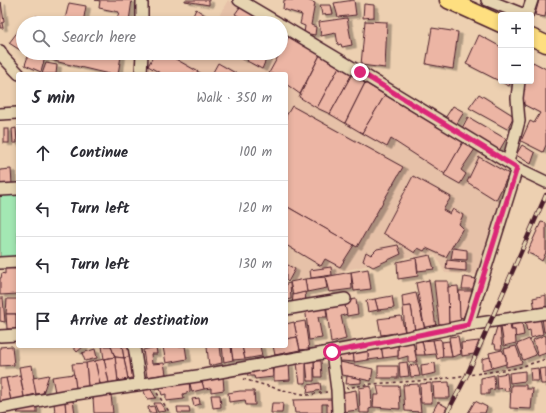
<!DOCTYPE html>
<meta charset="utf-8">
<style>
:root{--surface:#fff;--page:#f2f2f3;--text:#2b2b33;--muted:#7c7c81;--line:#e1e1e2}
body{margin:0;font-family:Kalam,sans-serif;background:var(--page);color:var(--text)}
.controls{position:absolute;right:12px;top:12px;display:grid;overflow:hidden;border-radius:4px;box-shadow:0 2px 6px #0003}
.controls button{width:36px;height:36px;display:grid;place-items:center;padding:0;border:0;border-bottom:1px solid var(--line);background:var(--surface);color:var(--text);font:20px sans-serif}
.stop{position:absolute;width:12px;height:12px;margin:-9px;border:3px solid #db2777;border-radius:50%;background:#fff}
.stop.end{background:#db2777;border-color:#fff;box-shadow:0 1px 4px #0008}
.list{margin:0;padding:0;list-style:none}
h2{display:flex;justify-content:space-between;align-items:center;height:52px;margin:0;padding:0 16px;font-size:17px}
h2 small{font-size:13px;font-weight:400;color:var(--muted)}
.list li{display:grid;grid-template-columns:26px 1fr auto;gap:12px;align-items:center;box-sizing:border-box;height:56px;padding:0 16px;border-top:1px solid var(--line)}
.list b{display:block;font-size:15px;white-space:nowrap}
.list em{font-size:13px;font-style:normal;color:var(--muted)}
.icon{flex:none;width:22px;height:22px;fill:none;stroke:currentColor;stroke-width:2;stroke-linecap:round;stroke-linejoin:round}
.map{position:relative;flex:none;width:546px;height:413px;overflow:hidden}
.search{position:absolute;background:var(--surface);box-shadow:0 2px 6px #0003;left:16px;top:16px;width:272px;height:44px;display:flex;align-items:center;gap:10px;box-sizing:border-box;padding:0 14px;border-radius:22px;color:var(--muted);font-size:15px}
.panel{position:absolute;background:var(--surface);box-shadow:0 2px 6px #0003;left:16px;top:72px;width:272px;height:276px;border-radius:4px}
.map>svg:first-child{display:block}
.built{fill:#e6c1a8}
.green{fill:#a3e8b3;stroke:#76846f}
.building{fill:#ecb5a4;stroke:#4a1f2b;filter:url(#shadow)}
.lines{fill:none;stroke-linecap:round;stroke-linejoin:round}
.minor-casing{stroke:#4a1f2b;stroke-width:14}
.highway-casing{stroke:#4a1f2b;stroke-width:19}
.path{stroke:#4a1f2b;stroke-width:1.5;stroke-dasharray:3 3;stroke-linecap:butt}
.minor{stroke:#e6d4b1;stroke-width:11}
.highway{stroke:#fedf80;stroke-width:16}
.rail-casing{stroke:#4a1f2b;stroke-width:4.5}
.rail{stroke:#e6d4b1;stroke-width:3;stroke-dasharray:9;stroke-linecap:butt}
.route{stroke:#db2777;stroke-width:5}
</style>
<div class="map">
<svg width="546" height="413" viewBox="0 0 546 413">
<defs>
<filter id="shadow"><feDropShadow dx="4.5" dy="2.5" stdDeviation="0" flood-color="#0004"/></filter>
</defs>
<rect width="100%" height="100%" fill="#edd0b1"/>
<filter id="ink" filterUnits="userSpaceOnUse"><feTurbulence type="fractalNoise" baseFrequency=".025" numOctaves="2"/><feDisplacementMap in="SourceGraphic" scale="8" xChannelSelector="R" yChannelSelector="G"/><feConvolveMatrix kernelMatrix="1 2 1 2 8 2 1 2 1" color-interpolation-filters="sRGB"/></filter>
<g filter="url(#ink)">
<!-- built -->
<g class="built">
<polygon points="228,0 266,23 215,23"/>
<polygon points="281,32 512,171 478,275 445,273 435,255 401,258 342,271 339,274 286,281 286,74 144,74 145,53 281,53"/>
</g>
<!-- green -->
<polygon class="green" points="18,194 18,257 0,258 0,195"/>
<!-- building -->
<g class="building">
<polygon points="95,0 132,0 129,21 117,19 119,12 99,8 100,1"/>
<polygon points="185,0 209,0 209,5 185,1"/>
<polygon points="284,0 307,0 315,3 311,25 316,27 315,35 304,33 305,26 300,24 302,15 283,9"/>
<polygon points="354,0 356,15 338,17 334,3"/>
<polygon points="539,0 546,0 546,11 545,17 535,15"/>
<polygon points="1,2 4,22 2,23 3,28 0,28"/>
<polygon points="69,3 86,6 83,23 64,23"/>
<polygon points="364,4 374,5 374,17 363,18"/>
<polygon points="320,5 331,5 333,14 322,15"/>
<polygon points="240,7 255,16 252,23 250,23 235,14"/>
<polygon points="196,9 205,15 201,23 192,18"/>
<polygon points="36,16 58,23 33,23"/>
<polygon points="219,17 229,23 216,23"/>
<polygon points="256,17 267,23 255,23"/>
<polygon points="347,18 352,45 342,47 341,44 338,45 336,33 321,36 319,22"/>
<polygon points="365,21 387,22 385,68 361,65"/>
<polygon points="432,28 458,32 453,69 426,64"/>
<polygon points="19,30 23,33 23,45 20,50 9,43"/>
<polygon points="479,35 501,47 501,81 511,81 509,86 466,64"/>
<polygon points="289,36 320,55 300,94 286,84 286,74 271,74 269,73 280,53 281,53 281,51"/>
<polygon points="29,53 33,53 45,57 41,72 25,65"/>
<polygon points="51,53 109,53 121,56 118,74 109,74 50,60"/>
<polygon points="155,53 165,53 202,74 162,74 148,66"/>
<polygon points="233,53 247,53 243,60"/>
<polygon points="252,53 265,53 268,55 262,69 247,61"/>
<polygon points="320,55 339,67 317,108 299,97"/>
<polygon points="533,62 546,69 546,130 545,132 546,133 546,145 543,152 521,141 530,121 534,123 540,113 519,102 525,89 522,88 526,81 531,81 531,66"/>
<polygon points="46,63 57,65 56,74 42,74"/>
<polygon points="218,63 237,74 212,74"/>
<polygon points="339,67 352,74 330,114 317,108"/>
<polygon points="352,74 365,83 345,123 330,114"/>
<polygon points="365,83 385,95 362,133 345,123"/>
<polygon points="479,94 514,116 507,129 469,108"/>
<polygon points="385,95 463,142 445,174 391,139 387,147 362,133"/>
<polygon points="292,106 403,167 357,247 286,206 286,116"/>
<polygon points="453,106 464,112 456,125 445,118"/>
<polygon points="468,117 506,139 499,151 461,130"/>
<polygon points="16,128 17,143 13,143 12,129"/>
<rect x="4" y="129" width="5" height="14"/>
<polygon points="463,142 475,149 461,170 466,174 460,184 444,175"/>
<polygon points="522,145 535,153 531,164 516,155"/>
<polygon points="479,157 509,174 496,200 467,182"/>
<polygon points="11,169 12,184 0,184 0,170"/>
<polygon points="413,176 451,197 443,210 450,214 453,209 463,215 459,224 463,228 446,257 426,248 424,251 418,248 415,253 383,233"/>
<polygon points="286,206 354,245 340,267 325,259 321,266 286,245"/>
<polygon points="541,222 546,223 546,252 542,261 533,255 527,253"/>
<polygon points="398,245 401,254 373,267 363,261 366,252 371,255 377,249"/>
<polygon points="453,248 467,250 467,260 451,259"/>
<polygon points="430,255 434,269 418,271 416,258"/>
<polygon points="416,258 418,276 398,279 397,262"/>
<polygon points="447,260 466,262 466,271 446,269"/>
<polygon points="286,264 295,269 288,282 286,280"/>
<polygon points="331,267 332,275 311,278 310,270"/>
<polygon points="5,268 17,269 18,294 0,295 0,278 1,278 2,273 5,274"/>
<polygon points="368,269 371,289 354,291 351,272"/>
<polygon points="351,272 352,289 329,292 325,277"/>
<polygon points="325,277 327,288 307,292 305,279"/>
<polygon points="464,277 477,279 475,289 462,289"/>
<polygon points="305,279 307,292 293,295 290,282"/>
<polygon points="429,280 436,327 425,330 416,283"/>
<polygon points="434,281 448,281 449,324 439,324"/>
<polygon points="290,283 291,299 286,300 286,284"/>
<polygon points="458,286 461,322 449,324 448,287"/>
<polygon points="459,291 474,291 463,318 460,317"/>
<polygon points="305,292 306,302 292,306 293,295"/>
<polygon points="416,293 425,330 415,331 411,306 403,307 402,296"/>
<polygon points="546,295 546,309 535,310 533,298"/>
<polygon points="392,296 394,308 378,310 375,299"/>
<polygon points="0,298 3,298 5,322 0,321"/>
<polygon points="7,299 18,299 18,314 6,314"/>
<polygon points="356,299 358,314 347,316 344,301"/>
<polygon points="375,299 378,310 368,312 366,301"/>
<polygon points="325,301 327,317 318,317 322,338 309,340 305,306"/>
<polygon points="344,301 347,314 341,316 346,339 331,343 326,303"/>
<polygon points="411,306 415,331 405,332 403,307"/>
<polygon points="6,314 16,314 16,329 7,329"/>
<polygon points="401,316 405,332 381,335 378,319"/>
<polygon points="546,316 546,332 544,332 542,317"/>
<polygon points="540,318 543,334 531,338 530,330 527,331 525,322"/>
<polygon points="305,321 309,349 300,350 294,323"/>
<polygon points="294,322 297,337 286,339 286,324"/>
<polygon points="522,323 524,335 515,337 515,330 512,330 511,324"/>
<polygon points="510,325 511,330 515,330 516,343 504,346 501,327"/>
<polygon points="497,327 500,327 502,349 496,349 495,344 492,344"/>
<polygon points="545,335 546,337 546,353 538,356 533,340"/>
<polygon points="458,336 461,354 452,357 449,337"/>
<polygon points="297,337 300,350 275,355 273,346 286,346 286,339"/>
<polygon points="440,339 442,342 443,357 437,359 433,340"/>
<polygon points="529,339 536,355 523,360 517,344"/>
<polygon points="433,340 436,354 425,355 422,341"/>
<polygon points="422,341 425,355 416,355 415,342"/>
<polygon points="449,341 452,357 443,357 442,342"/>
<polygon points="479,341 474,354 462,356 461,343"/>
<polygon points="413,342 417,362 408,362 408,356 398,359 398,344"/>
<polygon points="398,344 398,356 383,358 381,346"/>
<polygon points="12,346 14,365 0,366 0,347"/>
<polygon points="72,346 84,346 77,352"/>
<polygon points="102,346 111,346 115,357 104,359"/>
<polygon points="111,346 122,346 124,358 115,357"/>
<polygon points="122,346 130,346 132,356 124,358"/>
<polygon points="172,346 185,346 187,359 166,363 163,347"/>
<polygon points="209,346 220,346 222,363 209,366 207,347"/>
<polygon points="222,346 231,346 233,360 224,362"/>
<polygon points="231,346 242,346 245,359 233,360"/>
<polygon points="242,346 260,346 262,356 245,359"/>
<polygon points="381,346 383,358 368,360 368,348"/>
<polygon points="516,346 522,363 506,367 506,357 504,349"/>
<polygon points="156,347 157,354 151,354 152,364 164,363 166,374 147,377 143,350"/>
<polygon points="368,348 368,360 354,362 353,350"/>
<polygon points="95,349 97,358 85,361 82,353"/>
<polygon points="353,350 354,362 342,361 337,362 337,353"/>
<polygon points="502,350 506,357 506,364 492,368 489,353"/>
<polygon points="132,356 136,377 128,379 124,358"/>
<polygon points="115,357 124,358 128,379 118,381"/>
<polygon points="115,357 118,381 109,383 104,359"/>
<polygon points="490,357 492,368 482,371 482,359"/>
<polygon points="104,359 109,383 100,384 95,361"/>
<polygon points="95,361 100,384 88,387 86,363"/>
<polygon points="314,361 321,361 322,377 315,377"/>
<polygon points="314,361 314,381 308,381 306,362"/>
<polygon points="306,362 306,383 300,383 297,364"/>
<polygon points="340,362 373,369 371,381 338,374"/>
<polygon points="407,362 409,376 400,377 399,363"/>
<polygon points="86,363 88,387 76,388 72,364"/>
<polygon points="435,363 436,373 422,376 421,365"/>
<polygon points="289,364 290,380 274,381 274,366"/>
<polygon points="417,364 420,376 411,377 409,366"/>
<polygon points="32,365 36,394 24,397 19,367"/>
<polygon points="272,365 273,377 255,379 254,376 248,376 247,370"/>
<rect x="378" y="366" width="20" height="12"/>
<polygon points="538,368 539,381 531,381 530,369"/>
<polygon points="546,368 546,384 541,384 539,369"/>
<polygon points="525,371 525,381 510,383 509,373"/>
<polygon points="507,373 509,391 505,391 504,388 497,389 496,375"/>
<polygon points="74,374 76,388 55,392 52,377"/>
<polygon points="20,375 24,397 11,401 6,378"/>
<polygon points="49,375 43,393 36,394 33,378"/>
<polygon points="494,375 495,389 489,390 489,394 481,394 481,378"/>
<polygon points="347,376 361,379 361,383 346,384"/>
<polygon points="223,377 224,390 211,392 211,388 204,389 201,379"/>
<polygon points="6,378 11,401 0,403 0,379"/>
<polygon points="201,378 204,389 192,392 189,380"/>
<polygon points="189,380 190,392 183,394 184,399 166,401 166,394 162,395 159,385"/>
<polygon points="449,382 450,398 434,398 433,383"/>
<polygon points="320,383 321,390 307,393 308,385"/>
<polygon points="431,383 432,403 421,403 420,384"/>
<polygon points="418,384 421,412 405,411 403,385"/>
<polygon points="511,385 526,385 526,389 533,389 531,409 510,408"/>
<polygon points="371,386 372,408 369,409 369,413 360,413 359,388"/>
<polygon points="377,386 399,386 400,409 373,407 374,395 379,395"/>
<polygon points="150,388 156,398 147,399 143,389"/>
<polygon points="356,390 358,410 342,412 340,393"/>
<polygon points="240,391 254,391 255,405 246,405 245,400 229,402 228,393"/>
<polygon points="111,395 113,413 94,413 93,397"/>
<polygon points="211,395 220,395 221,407 213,408"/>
<polygon points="199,398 200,404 194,406 192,399"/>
<polygon points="332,399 334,413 327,413 327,404 322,404 322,413 295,413 293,400"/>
<polygon points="65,401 66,413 55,413 54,403"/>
<polygon points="65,401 73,401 75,413 66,413"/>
<polygon points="475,401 487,407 485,413 468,413"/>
<polygon points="438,402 447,407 444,413 432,413"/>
<polygon points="154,403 160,403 166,411 158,412"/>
<polygon points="272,403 283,403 282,413 271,413"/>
<polygon points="37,406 37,413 17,413 22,408"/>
<polygon points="154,406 156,413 149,413 148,407"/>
<polygon points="177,407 189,407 190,413 178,413"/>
</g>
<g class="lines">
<defs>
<g id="minor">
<polyline points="142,0 142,23"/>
<polyline points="239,0 278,23"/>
<polyline points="487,0 525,15"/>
<polyline points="527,15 532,0"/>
<polyline points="281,25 343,62 353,68 517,168 546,182"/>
<polyline points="0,51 3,57 19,74"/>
<polyline points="141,74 142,53"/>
<polyline points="0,114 18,113"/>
<polyline points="508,162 519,121 517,98 519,81"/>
<polyline points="0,190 18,189"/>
<polyline points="0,263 18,262"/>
<polyline points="286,309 345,299"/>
<polyline points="468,325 517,168"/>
<polyline points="0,336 18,335"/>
<polyline points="134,346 140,384"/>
<polyline points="332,352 337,390 338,413"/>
<polyline points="0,408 69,395 204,375 389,341 468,325 546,313"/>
</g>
<g id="highway">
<polyline points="448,0 501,24"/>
<polyline points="531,37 546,44"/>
</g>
</defs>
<!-- minor casing -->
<use href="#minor" class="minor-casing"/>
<!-- highway casing -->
<use href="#highway" class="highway-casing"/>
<!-- path -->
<g class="path">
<polyline points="243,379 282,390 308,395 327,392"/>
<polyline points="346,388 371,384 433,380 517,368 546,359"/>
<polyline points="157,393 170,413"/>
</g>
<!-- minor -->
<use href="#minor" class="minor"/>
<!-- highway -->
<use href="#highway" class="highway"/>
<defs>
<polyline id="rail" points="447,413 467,375 546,195"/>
</defs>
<!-- rail casing -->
<use href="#rail" class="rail-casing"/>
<!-- rail -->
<use href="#rail" class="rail"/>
</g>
</g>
<g class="lines" filter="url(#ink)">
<!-- route -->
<polyline class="route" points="332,352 389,341 468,325 517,168 360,72"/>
</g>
</svg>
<div class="controls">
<button>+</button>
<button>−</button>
</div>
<div class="stop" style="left:332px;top:352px"></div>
<div class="stop end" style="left:360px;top:72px"></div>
<div class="search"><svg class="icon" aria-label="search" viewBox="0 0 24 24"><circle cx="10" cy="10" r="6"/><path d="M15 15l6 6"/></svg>Search here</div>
<section class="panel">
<h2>5 min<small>Walk · 350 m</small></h2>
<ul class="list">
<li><svg class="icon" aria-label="ahead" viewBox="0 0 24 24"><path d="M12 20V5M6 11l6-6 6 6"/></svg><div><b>Continue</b></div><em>100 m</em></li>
<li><svg class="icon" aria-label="left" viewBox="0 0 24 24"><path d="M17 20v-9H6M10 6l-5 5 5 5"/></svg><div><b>Turn left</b></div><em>120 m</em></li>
<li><svg class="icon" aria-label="left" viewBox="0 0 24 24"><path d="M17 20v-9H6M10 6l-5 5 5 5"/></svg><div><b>Turn left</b></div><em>130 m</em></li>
<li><svg class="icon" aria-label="arrive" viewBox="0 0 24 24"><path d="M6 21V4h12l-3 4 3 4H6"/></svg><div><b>Arrive at destination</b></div></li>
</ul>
</section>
</div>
